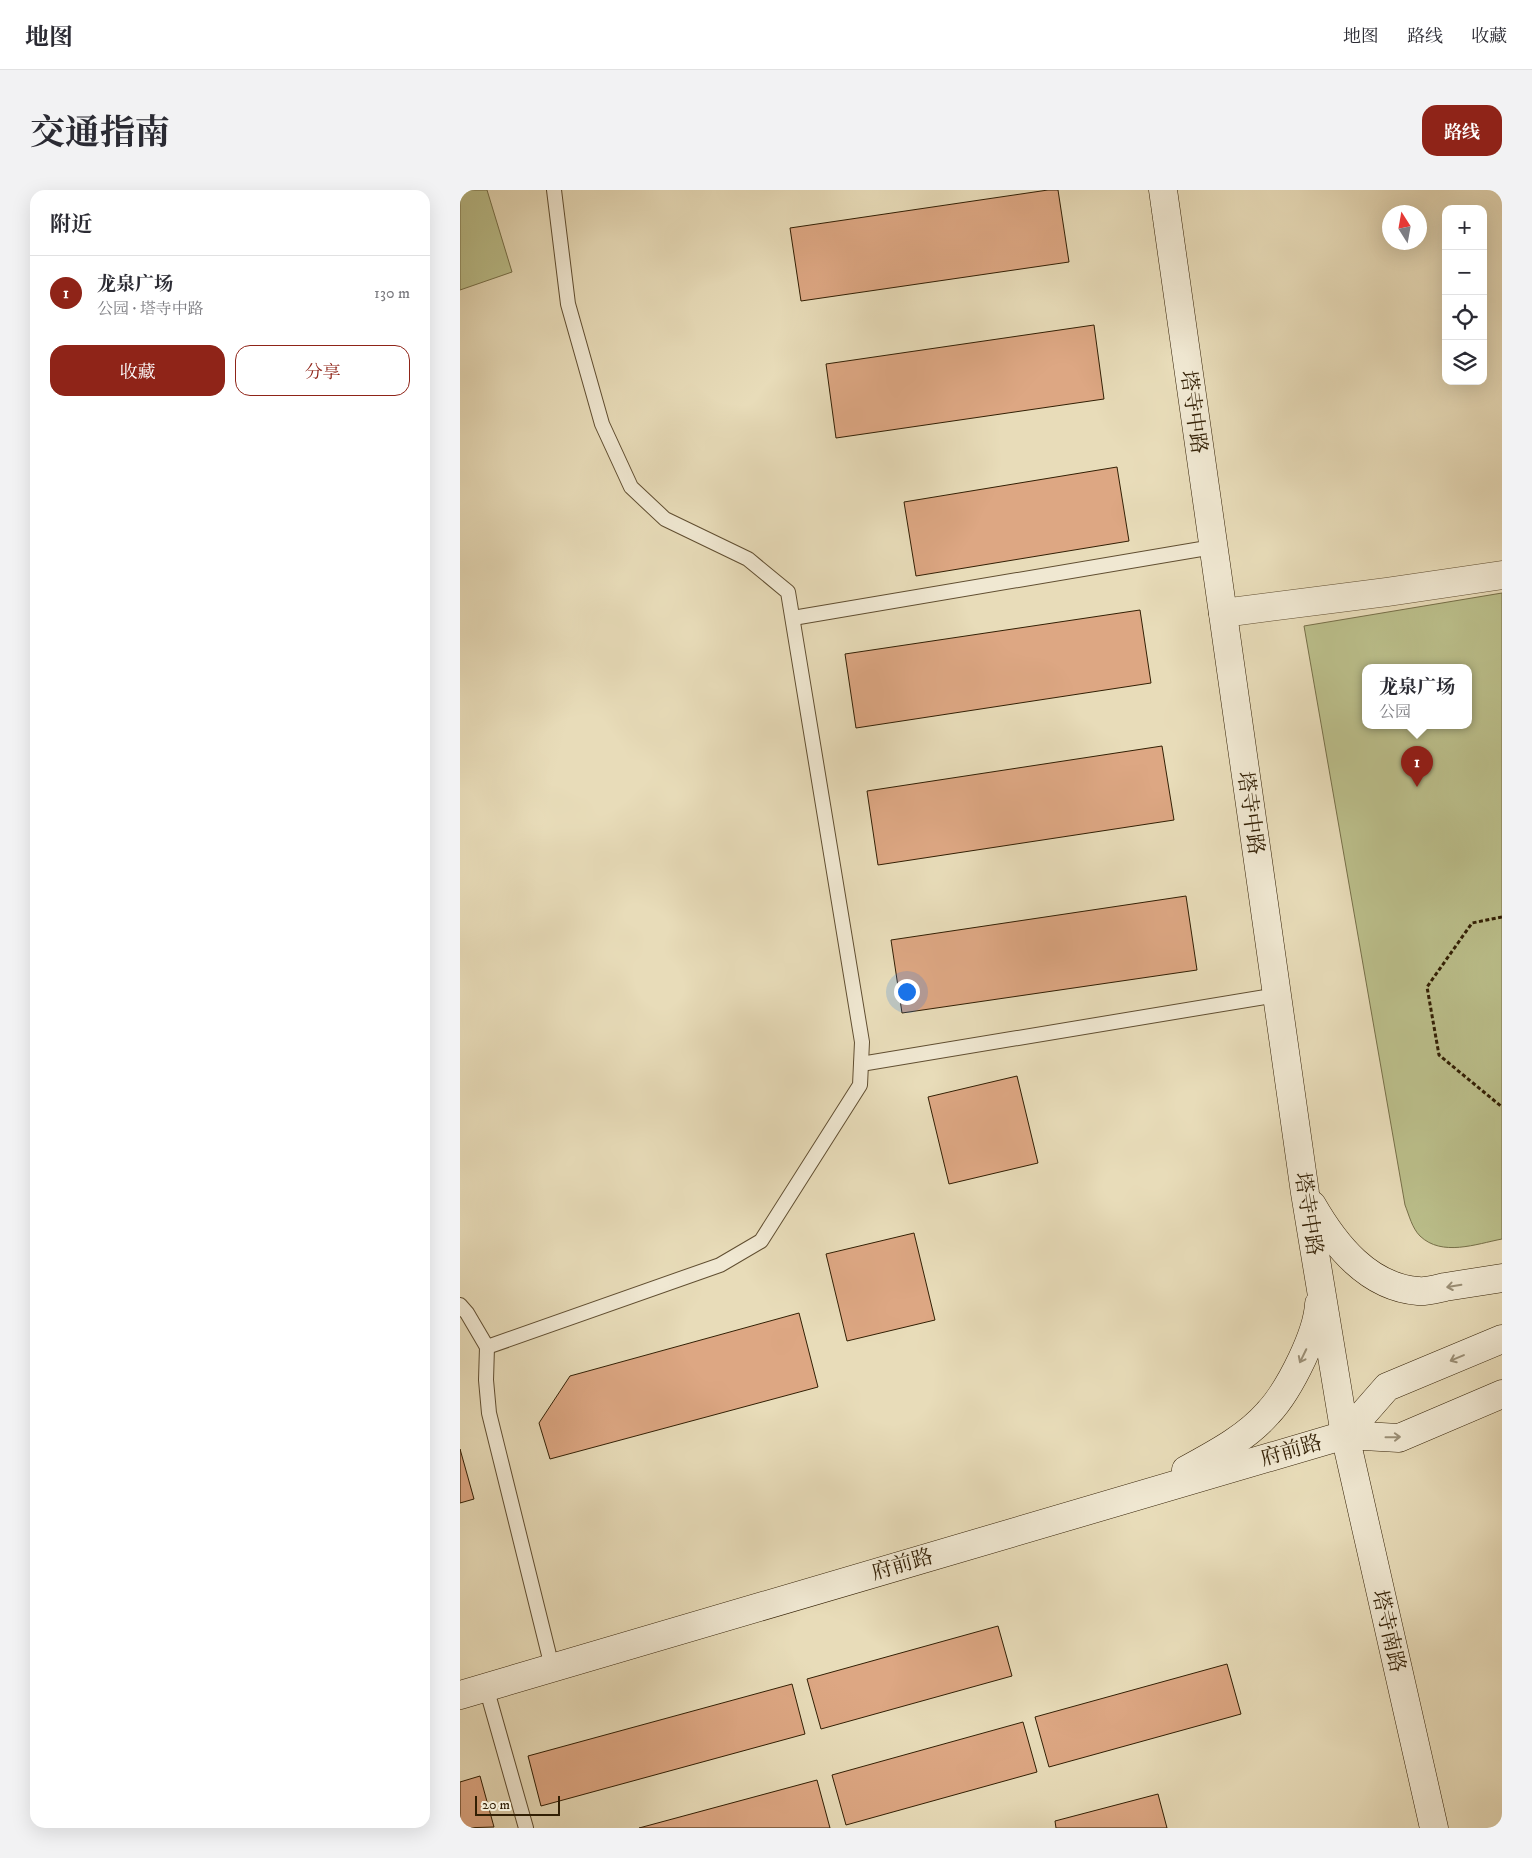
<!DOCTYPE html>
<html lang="zh">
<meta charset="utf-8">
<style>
:root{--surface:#fff;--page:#f2f2f3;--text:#2b2b33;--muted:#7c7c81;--line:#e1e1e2;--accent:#8f2418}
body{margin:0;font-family:"IM FELL DW Pica","Noto Serif SC",serif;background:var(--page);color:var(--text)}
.controls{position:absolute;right:15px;top:15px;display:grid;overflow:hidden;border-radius:10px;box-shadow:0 5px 20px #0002}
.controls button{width:45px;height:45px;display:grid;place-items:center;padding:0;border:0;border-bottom:1px solid var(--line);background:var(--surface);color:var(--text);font:25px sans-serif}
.compass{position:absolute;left:922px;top:15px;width:45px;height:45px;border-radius:50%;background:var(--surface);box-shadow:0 5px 20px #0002;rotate:349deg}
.scale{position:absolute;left:15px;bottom:12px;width:85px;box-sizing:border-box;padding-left:5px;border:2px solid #321f04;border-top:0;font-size:14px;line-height:18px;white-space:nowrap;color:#321f04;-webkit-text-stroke:4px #f0e8d2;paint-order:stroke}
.you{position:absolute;left:446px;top:801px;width:18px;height:18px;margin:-12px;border:4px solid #fff;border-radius:50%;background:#1a73e8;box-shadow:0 0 0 8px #1a73e833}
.badge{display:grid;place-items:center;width:32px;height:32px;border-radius:50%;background:var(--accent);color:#fff;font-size:16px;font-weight:700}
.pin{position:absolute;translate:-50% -41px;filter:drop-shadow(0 1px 2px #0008)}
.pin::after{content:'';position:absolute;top:26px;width:18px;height:15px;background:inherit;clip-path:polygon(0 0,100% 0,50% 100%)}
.popup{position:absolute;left:902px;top:474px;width:110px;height:65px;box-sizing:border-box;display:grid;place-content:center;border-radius:10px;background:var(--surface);filter:drop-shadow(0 1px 4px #0005);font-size:16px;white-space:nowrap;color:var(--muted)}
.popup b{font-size:19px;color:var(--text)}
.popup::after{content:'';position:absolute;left:50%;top:100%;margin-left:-10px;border:10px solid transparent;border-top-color:var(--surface)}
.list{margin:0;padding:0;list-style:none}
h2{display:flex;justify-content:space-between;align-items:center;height:65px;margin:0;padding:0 20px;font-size:21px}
h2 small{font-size:16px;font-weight:400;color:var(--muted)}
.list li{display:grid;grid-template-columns:32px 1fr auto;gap:15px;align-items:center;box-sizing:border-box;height:75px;padding:0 20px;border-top:1px solid var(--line)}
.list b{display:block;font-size:19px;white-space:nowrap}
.list p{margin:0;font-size:16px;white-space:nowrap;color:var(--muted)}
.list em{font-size:16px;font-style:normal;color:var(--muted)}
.actions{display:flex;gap:10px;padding:15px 20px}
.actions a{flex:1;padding:11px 0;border:1px solid var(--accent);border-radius:15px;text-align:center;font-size:18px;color:var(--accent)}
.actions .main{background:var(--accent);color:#fff}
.icon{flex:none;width:28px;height:28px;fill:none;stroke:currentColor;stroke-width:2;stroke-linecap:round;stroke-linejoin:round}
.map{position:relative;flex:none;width:1042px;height:1638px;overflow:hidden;border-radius:15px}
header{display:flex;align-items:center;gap:30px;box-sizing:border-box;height:70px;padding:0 25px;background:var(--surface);border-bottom:1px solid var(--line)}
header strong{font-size:24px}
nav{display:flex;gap:28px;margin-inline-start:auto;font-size:18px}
.intro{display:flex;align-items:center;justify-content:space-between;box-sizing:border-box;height:120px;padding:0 30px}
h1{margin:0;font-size:35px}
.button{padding:12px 22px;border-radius:15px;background:var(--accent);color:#fff;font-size:18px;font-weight:700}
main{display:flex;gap:30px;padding:0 30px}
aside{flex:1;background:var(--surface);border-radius:15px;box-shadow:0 5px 20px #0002}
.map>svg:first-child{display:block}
.green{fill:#bbbf8b;stroke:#766f48;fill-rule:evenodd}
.building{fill:#dda783;stroke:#321f04}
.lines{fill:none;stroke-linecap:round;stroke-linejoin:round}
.service-casing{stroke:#604e31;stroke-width:16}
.minor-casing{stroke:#604e31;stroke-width:29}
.secondary-casing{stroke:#321f04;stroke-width:29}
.path{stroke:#321f04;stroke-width:3;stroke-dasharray:4 2.5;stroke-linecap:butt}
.service{stroke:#f0e8d2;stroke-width:14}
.minor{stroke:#f0e8d2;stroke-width:28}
.secondary{stroke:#f0e8d2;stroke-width:28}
.oneway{stroke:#9a8e75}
.labels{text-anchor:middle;stroke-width:4;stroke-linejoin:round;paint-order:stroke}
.street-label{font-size:21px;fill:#321f04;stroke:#f0e8d2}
</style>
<header>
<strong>地图</strong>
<nav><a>地图</a><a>路线</a><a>收藏</a></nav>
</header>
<div class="intro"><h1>交通指南</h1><a class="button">路线</a></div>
<main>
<aside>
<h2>附近<small></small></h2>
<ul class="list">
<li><span class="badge">1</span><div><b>龙泉广场</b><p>公园 · 塔寺中路</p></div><em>130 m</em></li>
</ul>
<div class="actions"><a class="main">收藏</a><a>分享</a></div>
</aside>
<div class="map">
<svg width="1042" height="1638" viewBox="0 0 1042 1638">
<rect width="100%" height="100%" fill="#e8dcb9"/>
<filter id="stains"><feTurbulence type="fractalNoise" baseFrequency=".004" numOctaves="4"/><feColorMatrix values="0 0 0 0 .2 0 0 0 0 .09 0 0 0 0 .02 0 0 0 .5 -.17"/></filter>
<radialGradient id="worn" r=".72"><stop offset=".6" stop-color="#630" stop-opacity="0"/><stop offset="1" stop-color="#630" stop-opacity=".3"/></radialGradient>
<!-- green -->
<g class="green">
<polygon points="0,0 27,0 52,82 0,100"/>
<path d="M1042 403V1049C1016 1054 982 1067 960 1046 952 1038 949 1025 945 1015L844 436ZM1008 478V536H906V478Z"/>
</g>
<!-- building -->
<g class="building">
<polygon points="588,0 598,0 609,72 341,111 330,38"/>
<polygon points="634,135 644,209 376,248 366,174"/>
<polygon points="657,277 669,351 456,386 444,312"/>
<polygon points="680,420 691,493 396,538 385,464"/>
<polygon points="702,556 714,630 418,675 407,601"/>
<polygon points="726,706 737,780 442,823 431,750"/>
<polygon points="557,886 578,973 489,994 468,907"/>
<polygon points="454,1043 475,1130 387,1151 366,1064"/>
<polygon points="339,1123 358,1197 90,1269 79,1233 110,1186"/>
<polygon points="0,1259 14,1309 0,1313"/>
<polygon points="538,1436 552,1486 361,1539 347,1489"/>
<polygon points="767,1474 781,1524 589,1577 575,1527"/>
<polygon points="332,1494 345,1544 81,1616 68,1566"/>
<polygon points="563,1532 577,1582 386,1635 372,1585"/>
<polygon points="20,1586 34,1637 0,1638 0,1592"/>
<polygon points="357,1590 370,1638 179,1638"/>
<polygon points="698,1604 707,1638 596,1638 595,1631"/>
</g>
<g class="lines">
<defs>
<g id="service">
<polyline points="333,428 753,357"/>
<polyline points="401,874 817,805"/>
<polyline points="0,1115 7,1123 27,1157"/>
<polyline points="92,1477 29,1223 26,1190 27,1157 260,1075 301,1051 400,895 402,852 328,402 288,369 205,329 171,297 142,234 108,114 94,0"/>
<polyline points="26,1497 66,1638"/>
</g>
<polyline id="minor" points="763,423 927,402 1042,385"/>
<g id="secondary">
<polyline points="703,0 845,1003 885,1245 974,1638"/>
<path d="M852 1015C875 1055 908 1097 958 1101 966 1102 976 1099 985 1097 1004 1094 1023 1091 1042 1088"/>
<polyline points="885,1245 927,1197 1042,1149"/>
<path d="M726 1280C755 1264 786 1248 808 1223 823 1207 833 1188 842 1169 850 1152 858 1133 859 1114"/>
<polyline points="0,1505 885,1245 939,1248 1042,1204"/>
</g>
</defs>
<!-- service casing -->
<use href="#service" class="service-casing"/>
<!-- minor casing -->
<use href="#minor" class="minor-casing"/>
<!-- secondary casing -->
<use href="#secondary" class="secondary-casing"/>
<!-- path -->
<polyline class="path" points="1042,727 1012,733 967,797 979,865 1042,917"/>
<!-- service -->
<use href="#service" class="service"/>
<!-- minor -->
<use href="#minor" class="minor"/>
<!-- secondary -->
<use href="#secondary" class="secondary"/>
</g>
<!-- one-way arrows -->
<defs><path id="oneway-shaft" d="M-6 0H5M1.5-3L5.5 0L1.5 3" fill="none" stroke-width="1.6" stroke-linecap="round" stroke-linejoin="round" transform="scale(1.25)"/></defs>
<g class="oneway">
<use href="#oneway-shaft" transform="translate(994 1096) rotate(171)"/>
<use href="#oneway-shaft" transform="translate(843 1166) rotate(116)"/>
<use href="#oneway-shaft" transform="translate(997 1168) rotate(157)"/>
<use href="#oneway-shaft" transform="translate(933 1247) rotate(-1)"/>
</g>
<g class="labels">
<!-- street labels -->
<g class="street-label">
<text transform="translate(734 222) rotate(82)" y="7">塔寺中路</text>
<text transform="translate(791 623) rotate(82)" y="7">塔寺中路</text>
<text transform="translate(849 1024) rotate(81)" y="7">塔寺中路</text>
<text transform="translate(831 1260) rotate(-16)" y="7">府前路</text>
<text transform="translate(442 1374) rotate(-16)" y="7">府前路</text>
<text transform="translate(929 1441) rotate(77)" y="7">塔寺南路</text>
</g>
</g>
<rect width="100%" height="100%" filter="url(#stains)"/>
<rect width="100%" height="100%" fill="url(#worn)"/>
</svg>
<div class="controls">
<button>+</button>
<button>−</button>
<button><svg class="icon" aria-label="locate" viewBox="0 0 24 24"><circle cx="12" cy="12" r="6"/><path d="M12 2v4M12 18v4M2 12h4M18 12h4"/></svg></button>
<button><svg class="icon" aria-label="layers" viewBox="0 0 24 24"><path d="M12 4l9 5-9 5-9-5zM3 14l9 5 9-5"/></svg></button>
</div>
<svg class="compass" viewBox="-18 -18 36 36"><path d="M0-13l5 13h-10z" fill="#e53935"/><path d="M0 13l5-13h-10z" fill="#7c7c81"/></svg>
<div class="scale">20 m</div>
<div class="you"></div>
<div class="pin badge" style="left:957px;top:597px">1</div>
<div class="popup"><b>龙泉广场</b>公园</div>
</div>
</main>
